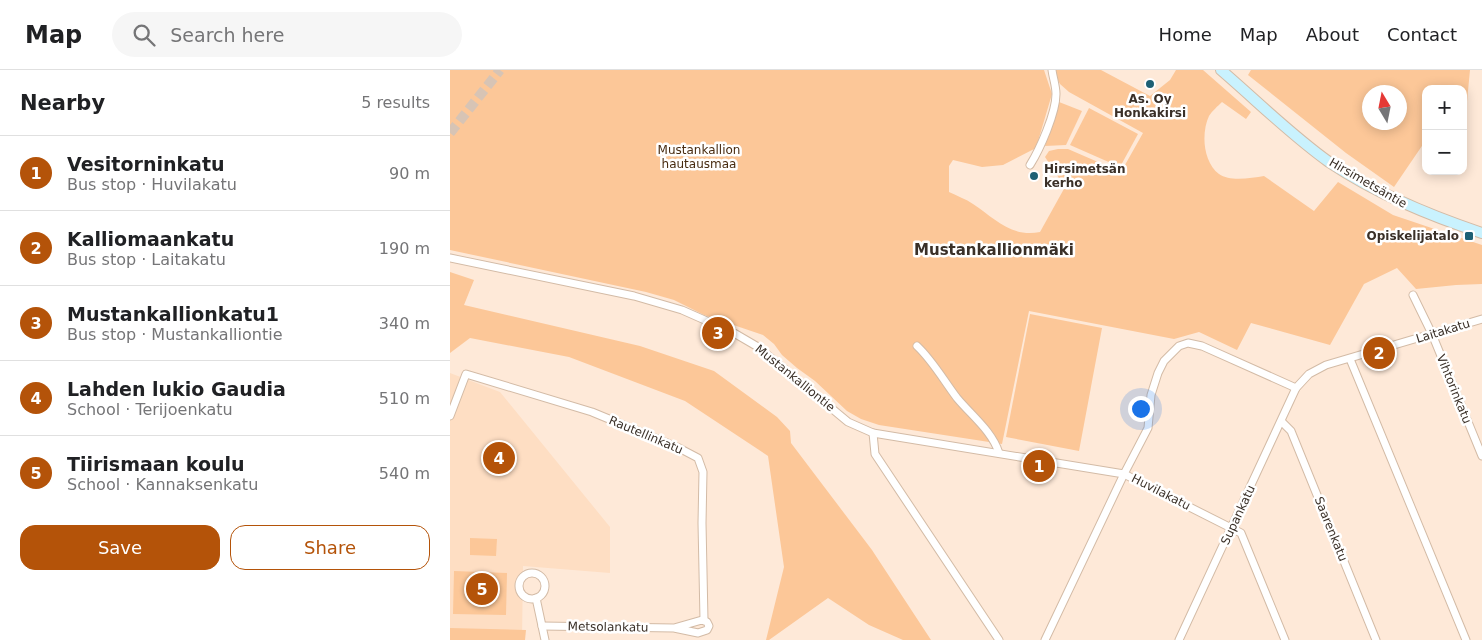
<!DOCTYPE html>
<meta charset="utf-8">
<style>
:root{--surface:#fff;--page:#f6f6f6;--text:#202124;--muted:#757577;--line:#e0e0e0;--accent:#b45309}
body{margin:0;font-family:"DejaVu Sans",sans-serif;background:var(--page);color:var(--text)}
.controls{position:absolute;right:15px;top:15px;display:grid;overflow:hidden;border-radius:10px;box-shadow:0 2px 12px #0003}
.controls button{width:45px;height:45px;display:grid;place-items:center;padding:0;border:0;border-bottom:1px solid var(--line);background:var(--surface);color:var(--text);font:25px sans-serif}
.compass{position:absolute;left:912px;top:15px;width:45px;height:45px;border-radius:50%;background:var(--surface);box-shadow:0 2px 12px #0003;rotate:350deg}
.you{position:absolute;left:690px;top:338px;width:18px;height:18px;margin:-12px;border:4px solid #fff;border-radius:50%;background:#1a73e8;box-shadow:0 0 0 8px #1a73e833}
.badge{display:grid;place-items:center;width:32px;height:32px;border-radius:50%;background:var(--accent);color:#fff;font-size:16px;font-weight:700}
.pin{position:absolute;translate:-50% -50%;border:2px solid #fff;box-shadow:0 1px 5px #0006}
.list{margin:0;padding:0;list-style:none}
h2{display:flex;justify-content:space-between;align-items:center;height:65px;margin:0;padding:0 20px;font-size:21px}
h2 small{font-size:16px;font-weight:400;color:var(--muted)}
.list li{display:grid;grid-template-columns:32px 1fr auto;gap:15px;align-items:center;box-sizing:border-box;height:75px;padding:0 20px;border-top:1px solid var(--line)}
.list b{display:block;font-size:19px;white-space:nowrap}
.list p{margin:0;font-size:16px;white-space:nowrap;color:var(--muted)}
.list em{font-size:16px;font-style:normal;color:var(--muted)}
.actions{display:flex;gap:10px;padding:15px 20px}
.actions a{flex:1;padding:11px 0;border:1px solid var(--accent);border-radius:15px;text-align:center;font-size:18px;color:var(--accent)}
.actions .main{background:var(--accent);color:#fff}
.icon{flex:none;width:28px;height:28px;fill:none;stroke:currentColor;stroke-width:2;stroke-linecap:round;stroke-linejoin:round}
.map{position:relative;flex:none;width:1032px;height:570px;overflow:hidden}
header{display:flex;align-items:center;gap:30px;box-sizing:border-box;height:70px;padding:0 25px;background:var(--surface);border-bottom:1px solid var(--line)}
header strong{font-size:24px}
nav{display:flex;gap:28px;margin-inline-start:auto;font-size:18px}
.search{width:350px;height:45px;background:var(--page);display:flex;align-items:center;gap:12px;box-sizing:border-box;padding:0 18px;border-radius:28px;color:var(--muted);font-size:19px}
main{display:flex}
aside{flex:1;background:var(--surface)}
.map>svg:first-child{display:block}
.built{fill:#fedec3}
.green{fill:#fcc798;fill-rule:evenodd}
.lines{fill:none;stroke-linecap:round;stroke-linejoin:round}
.secondary-tunnel{stroke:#d7c4b5;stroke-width:10;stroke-dasharray:10 5;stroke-linecap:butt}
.street-casing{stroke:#d3bba6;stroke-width:9}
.secondary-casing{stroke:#d3bba6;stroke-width:12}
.street{stroke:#fff;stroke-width:7}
.secondary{stroke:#c9f2fe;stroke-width:10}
.poi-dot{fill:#1e6074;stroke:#fff;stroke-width:2}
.labels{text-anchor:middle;stroke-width:5;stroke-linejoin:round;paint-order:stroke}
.poi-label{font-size:12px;font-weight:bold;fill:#3a3028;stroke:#fff}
.park-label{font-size:12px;fill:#482c11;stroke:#fff}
.street-label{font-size:12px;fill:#3a3028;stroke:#fff}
.quarter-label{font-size:15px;font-weight:bold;fill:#3a3028;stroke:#fff}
</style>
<header>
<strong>Map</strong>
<div class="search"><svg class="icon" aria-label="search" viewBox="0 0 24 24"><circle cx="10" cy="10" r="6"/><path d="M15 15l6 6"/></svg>Search here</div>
<nav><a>Home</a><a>Map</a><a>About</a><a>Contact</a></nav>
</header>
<main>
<aside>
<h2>Nearby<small>5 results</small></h2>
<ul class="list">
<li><span class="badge">1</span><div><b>Vesitorninkatu</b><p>Bus stop · Huvilakatu</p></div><em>90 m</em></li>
<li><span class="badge">2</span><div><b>Kalliomaankatu</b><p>Bus stop · Laitakatu</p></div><em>190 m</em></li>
<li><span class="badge">3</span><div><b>Mustankallionkatu1</b><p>Bus stop · Mustankalliontie</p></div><em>340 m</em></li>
<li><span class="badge">4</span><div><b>Lahden lukio Gaudia</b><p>School · Terijoenkatu</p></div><em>510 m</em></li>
<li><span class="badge">5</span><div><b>Tiirismaan koulu</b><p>School · Kannaksenkatu</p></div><em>540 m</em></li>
</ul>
<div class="actions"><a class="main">Save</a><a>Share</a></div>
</aside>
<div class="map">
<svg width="1032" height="570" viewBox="0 0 1032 570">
<rect width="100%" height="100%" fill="#fee9d8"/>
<!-- built -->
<polygon class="built" points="0,303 50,322 160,457 160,503 73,496 72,570 0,570"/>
<!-- green -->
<g class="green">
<path d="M0 0H594L602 24 586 78 553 95 532 97 503 90 499 96V122C507 126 516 129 523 134 544 148 562 168 590 162L615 117 595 87 599 81 608 79H618L671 102 693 63 619 22 610 14 603 0H651L700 26 720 10 726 0H753L801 42 796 49 772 32C768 36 762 41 759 46 751 63 753 92 769 104 780 112 801 108 814 106L864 141 888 112 943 145 1032 175V214L1006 215 966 219 947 198 914 214 880 275 801 253 787 280 749 262 724 269 579 241 552 374 429 355 411 349 397 341 365 311 347 298 332 285 324 274 313 265 254 245 224 230 196 222 0 180Z"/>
<path d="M801 0H1020L1013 73V19H976V70L944 117 896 83 798 5ZM919 22H949V52H919Z"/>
<polygon points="609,32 632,41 616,75 595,76"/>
<polygon points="639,38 688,64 670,97 620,75"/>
<polygon points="0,202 24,210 14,235 190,276 264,301 327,347 340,361 341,373 422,480 481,570 453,570 419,555 378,528 319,570 316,570 334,497 318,386 235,331 119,287 20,268 0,283"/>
<polygon points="580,244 652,258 629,381 556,367"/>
<polygon points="20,468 47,469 46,486 20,485"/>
<polygon points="4,501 57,503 56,545 3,544"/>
<polygon points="0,558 76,560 75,570 0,570"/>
</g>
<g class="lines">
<!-- secondary-tunnel -->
<polyline class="secondary-tunnel" points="0,63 50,0"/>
<defs>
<g id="street">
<path d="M580 95C590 79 606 43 606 24 606 16 603 8 602 0"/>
<polyline points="0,188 184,226 232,240 284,263 308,277 398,352 423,363 674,404 791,463 835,570"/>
<polyline points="963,225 982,264 1032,386"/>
<path d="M467 276C483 291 494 311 507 328 522 346 542 361 549 383"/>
<polyline points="900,289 1016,570"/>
<polyline points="0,346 16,304 142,342 229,378 248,388 253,402 252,453 254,550"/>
<polyline points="832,352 841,361 926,570"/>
<polyline points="423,363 425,384 549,570"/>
<circle cx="82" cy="516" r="13"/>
<polyline points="86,528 95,570"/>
<polyline points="92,556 224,558 252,550 257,552 259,556 257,560 248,563 224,558"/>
<polyline points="595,570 674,404 698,358 701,325 708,303 714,291 729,276 738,273 752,276 846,318"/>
<polyline points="729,570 846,318 859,304 876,295 1032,249"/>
</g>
<path id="secondary" d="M771 0C806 30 841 65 879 92 927 124 978 145 1032 163"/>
</defs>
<!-- street casing -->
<use href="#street" class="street-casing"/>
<!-- secondary casing -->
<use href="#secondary" class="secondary-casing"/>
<!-- street -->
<use href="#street" class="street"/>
<!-- secondary -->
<use href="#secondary" class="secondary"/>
</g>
<!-- markers -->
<g class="poi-dot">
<circle cx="700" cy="14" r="5"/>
<circle cx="584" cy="106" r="5"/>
<rect x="1014" y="161" width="10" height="10" rx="2.5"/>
</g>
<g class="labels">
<!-- poi labels -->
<g class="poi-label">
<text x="700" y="33">As. Oy<tspan x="700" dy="14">Honkakirsi</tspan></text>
<text x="594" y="103" text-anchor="start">Hirsimetsän<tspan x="594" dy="14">kerho</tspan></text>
<text x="1009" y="170" text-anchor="end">Opiskelijatalo</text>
</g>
<!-- park labels -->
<g class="park-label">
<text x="249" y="84">Mustankallion<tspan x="249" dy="14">hautausmaa</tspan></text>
</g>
<!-- street labels -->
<g class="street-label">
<text transform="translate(918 113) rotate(30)" y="4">Hirsimetsäntie</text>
<text transform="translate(993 261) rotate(-17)" y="4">Laitakatu</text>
<text transform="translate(345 308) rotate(39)" y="4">Mustankalliontie</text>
<text transform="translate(1004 319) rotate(68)" y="4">Vihtorinkatu</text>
<text transform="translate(196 365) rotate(23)" y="4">Rautellinkatu</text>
<text transform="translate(711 422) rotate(27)" y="4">Huvilakatu</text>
<text transform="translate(788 445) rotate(-65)" y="4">Supankatu</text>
<text transform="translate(881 459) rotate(68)" y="4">Saarenkatu</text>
<text transform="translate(158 557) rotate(1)" y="4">Metsolankatu</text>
</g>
<!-- quarter labels -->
<g class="quarter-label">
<text x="544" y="185">Mustankallionmäki</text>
</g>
</g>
</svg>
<div class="controls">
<button>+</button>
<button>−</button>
</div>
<svg class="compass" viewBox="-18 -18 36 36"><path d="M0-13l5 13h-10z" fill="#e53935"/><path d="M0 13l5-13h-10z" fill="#757577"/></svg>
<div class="you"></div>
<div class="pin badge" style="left:589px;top:396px">1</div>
<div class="pin badge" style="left:929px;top:283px">2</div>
<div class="pin badge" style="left:268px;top:263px">3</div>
<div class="pin badge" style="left:49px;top:388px">4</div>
<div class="pin badge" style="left:32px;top:519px">5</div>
</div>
</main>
